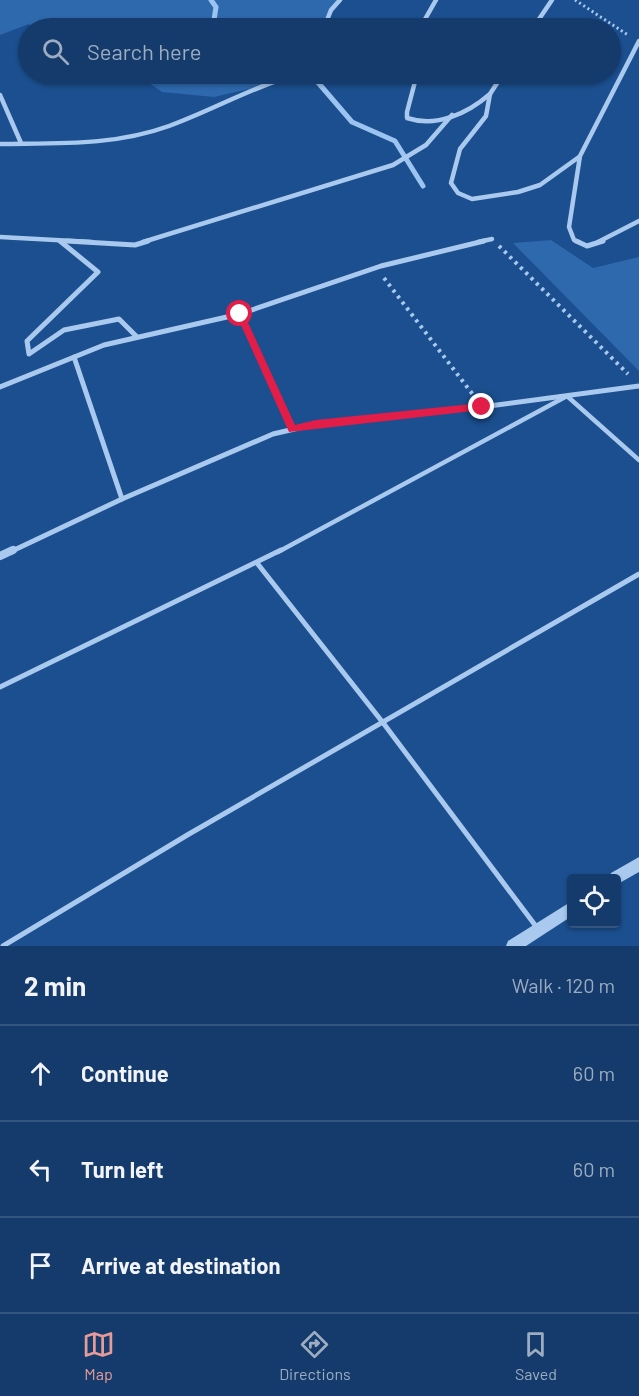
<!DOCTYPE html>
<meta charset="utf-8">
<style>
:root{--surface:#143b6b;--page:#214673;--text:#f1f3f6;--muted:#9dadc1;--line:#33557e;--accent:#e69b98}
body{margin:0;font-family:Barlow,sans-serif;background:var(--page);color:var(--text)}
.controls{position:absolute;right:18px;bottom:18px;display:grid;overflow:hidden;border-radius:6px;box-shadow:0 2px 4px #0004}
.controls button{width:54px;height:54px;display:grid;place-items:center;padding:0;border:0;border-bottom:2px solid var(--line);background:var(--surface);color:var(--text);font:30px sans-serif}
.stop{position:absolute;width:18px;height:18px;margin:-14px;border:4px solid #e11d48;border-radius:50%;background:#fff}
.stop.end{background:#e11d48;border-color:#fff;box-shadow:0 2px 6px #0008}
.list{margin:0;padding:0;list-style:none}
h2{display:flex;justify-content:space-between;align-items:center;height:78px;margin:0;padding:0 24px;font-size:26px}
h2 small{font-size:20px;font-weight:400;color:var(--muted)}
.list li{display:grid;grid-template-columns:39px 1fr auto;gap:18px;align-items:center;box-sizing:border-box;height:96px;padding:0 24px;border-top:2px solid var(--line)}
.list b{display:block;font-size:22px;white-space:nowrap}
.list em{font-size:20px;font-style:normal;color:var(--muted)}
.icon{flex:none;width:33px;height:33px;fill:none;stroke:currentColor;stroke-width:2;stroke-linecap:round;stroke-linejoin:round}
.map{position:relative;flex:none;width:639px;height:946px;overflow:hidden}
.search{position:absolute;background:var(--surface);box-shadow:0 2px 4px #0004;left:18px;right:18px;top:18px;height:66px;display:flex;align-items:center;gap:15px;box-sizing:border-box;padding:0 21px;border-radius:33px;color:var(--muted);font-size:22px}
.sheet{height:366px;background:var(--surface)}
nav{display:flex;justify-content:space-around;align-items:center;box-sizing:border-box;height:84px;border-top:2px solid var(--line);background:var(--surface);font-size:16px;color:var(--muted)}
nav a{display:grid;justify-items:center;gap:3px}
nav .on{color:var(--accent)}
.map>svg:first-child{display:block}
.green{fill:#2e69ad}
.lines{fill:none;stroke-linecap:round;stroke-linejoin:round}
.stream{stroke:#9cc4f0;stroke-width:5}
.path-far1{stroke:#a9c9ee;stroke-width:3;stroke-dasharray:2 3;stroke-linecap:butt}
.path{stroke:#a9c9ee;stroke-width:4;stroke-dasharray:3 4.5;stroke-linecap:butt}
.service-far1{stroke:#a9c9ee;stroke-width:4.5}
.service{stroke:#a9c9ee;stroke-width:5}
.minor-far2{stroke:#a9c9ee;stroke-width:4.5}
.minor-far1{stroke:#a9c9ee;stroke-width:5}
.minor{stroke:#a9c9ee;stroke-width:8}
.tertiary{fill:#a9c9ee;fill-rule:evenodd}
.route{fill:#e11d48}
</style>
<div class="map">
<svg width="639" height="946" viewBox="0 0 639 946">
<rect width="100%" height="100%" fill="#1b4f8f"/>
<!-- green -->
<g class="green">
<polygon points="0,0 342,0 321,28 33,28 29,24 0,35"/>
<polygon points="136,74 312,74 214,97 162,92"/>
<polygon points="551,240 593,268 639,257 639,371 513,243"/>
</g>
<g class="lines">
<!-- stream -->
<g class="stream">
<polyline points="211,0 216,7 214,20 239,28"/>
<polyline points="315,79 352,122 395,141 423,186"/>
</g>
<!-- path-far1 -->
<polyline class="path-far1" points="575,0 628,35"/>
<!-- path -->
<g class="path">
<polyline points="499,246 628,374"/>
<polyline points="384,278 474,396"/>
<polyline points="245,326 287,417"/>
</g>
<!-- service-far1 -->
<polyline class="service-far1" points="278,552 567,396 639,460"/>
<!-- service -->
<g class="service">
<polyline points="257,563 384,724 538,929"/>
<polyline points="0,687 281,550"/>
<polyline points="3,946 189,834 639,574"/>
</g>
<!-- minor-far2 -->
<g class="minor-far2">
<polyline points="324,28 331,10 340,0"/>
<polyline points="420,28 436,0"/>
<polyline points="533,28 552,0"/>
<path d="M417 74 407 112V118C437 128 468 113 490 94"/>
<polyline points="503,74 490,94 486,116 460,149 451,183 458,193 472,199 518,192 540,185 579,157"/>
<polyline points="0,95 21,143"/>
<path d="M0 144C57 143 114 146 169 126 213 110 252 87 297 74"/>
<polyline points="0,237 92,242"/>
<polyline points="60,241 62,242"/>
<polyline points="143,242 393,165 426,145 452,115"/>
<polyline points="478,242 492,239"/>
<polyline points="579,242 574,240 569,227 580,156 639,41"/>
<polyline points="598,242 639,221"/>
</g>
<!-- minor-far1 -->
<g class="minor-far1">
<polyline points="60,241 98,272 27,341 29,354 64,330 119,319 137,337"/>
<polyline points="67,241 135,245 148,241"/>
<polyline points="576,241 587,246 603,241"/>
<polyline points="74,357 122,499"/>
<polyline points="0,387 104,345 240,314 381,266 484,241"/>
<polyline points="10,552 122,499 273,434 316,424 482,407 639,386"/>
</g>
<!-- minor -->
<polyline class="minor" points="0,556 13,550"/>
<!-- tertiary -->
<g class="tertiary">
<polygon points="639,857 639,872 616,885 616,878 609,878 611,873"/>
<polygon points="572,901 572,916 526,946 506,946 508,941"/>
</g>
</g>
<!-- route -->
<polygon class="route" points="237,312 244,314 295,425 316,420 482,403 486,407 482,410 289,432 236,314"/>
</svg>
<div class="controls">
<button><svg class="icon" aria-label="locate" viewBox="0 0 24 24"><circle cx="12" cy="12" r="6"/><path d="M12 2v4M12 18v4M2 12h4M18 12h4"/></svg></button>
</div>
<div class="stop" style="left:240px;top:314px"></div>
<div class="stop end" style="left:482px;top:407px"></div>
<div class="search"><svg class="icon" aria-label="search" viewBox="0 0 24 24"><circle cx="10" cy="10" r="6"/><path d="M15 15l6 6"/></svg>Search here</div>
</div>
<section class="sheet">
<h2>2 min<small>Walk · 120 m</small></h2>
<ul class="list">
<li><svg class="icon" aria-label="ahead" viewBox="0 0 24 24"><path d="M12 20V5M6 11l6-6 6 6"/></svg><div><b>Continue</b></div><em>60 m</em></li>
<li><svg class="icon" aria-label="left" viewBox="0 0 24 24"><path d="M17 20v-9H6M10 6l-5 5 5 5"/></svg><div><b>Turn left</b></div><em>60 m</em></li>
<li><svg class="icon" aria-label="arrive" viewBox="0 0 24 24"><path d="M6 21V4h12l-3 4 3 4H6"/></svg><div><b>Arrive at destination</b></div></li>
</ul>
</section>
<nav>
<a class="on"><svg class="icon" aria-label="map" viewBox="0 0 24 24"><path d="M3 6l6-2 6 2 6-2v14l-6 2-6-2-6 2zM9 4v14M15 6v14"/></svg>Map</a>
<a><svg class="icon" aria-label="directions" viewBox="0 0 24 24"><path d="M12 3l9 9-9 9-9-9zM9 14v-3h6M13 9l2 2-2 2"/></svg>Directions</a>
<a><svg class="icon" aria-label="saved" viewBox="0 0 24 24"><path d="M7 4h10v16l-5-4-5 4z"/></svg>Saved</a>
</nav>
